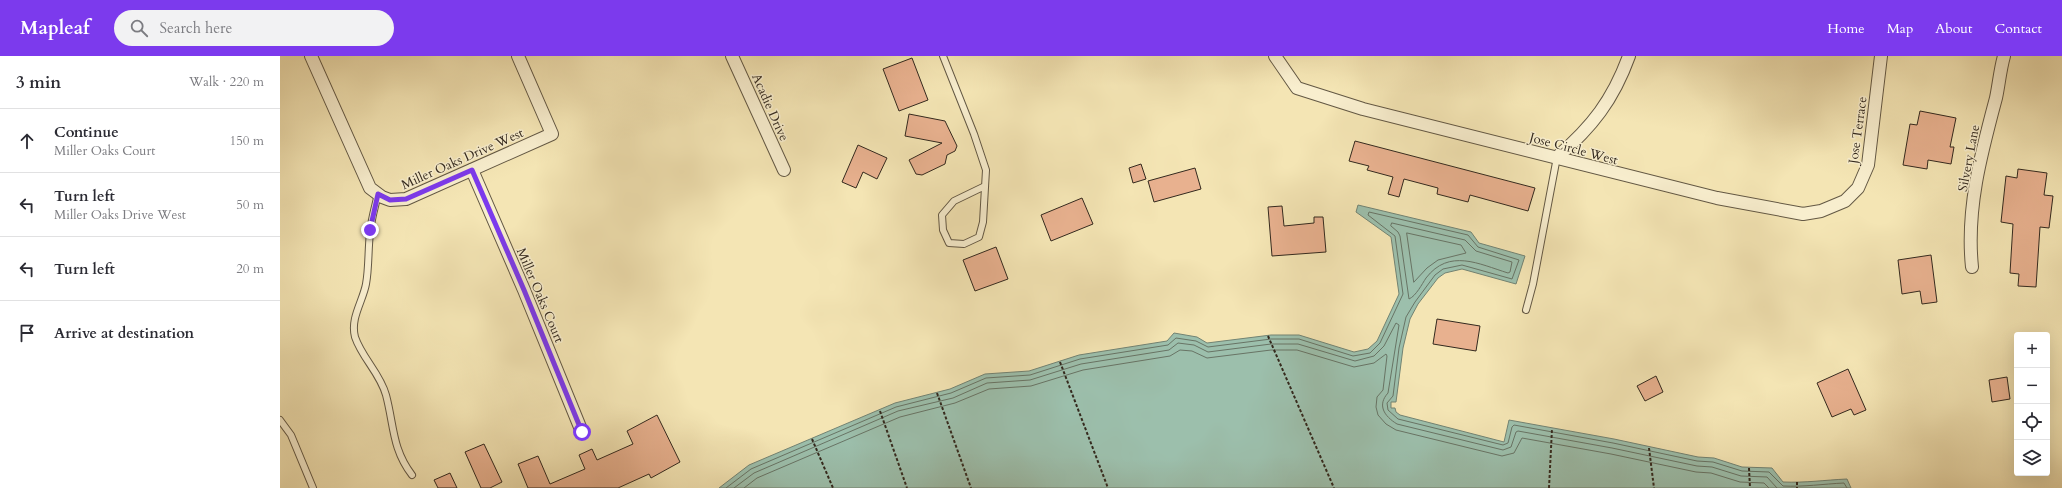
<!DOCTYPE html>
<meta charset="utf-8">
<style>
:root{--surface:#fff;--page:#f2f2f3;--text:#2b2b33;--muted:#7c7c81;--line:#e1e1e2;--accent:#7c3aed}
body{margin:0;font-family:Cardo,serif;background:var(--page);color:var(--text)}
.controls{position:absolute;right:12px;bottom:12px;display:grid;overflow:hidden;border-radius:4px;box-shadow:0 4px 16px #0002}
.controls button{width:36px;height:36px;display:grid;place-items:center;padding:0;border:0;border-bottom:1px solid var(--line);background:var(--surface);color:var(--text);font:20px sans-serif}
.stop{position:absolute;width:12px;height:12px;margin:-9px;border:3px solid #7c3aed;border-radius:50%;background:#fff}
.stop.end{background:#7c3aed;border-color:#fff;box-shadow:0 1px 4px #0008}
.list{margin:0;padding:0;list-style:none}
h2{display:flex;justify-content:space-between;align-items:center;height:52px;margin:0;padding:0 16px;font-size:17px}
h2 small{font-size:13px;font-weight:400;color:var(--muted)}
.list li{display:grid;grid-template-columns:26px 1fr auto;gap:12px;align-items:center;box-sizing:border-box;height:64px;padding:0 16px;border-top:1px solid var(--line)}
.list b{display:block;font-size:15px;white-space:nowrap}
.list p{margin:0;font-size:13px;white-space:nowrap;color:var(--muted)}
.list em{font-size:13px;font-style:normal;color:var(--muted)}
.icon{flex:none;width:22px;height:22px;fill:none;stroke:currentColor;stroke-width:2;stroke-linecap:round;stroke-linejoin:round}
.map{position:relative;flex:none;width:1782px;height:432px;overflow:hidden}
header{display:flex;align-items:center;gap:24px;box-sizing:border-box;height:56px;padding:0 20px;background:var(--accent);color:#fff}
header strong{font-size:19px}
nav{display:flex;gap:22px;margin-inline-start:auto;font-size:14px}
.search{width:280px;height:36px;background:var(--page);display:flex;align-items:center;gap:10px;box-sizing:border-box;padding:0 14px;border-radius:22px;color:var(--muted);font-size:15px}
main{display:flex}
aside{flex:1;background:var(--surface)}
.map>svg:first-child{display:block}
.water{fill:#9cbfac;stroke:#728373}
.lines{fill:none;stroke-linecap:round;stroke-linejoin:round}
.shore{stroke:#687465;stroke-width:1}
.building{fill:#e8b18f;stroke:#33291e}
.lane-casing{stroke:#635844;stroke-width:8}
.street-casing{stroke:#635844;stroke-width:14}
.path{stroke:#33291e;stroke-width:2;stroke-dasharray:3 2;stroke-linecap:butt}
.lane{stroke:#f8eece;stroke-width:6}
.street{stroke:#f8eece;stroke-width:12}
.route{stroke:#7c3aed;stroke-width:5}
.labels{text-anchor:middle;stroke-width:3;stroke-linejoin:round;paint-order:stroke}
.street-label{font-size:13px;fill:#33291e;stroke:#f8eece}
</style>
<header>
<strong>Mapleaf</strong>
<div class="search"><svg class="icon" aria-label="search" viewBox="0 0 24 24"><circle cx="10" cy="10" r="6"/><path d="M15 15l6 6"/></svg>Search here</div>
<nav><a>Home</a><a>Map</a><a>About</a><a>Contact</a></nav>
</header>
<main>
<aside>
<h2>3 min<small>Walk · 220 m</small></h2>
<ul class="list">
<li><svg class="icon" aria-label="ahead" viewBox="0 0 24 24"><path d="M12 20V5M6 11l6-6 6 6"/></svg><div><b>Continue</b><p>Miller Oaks Court</p></div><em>150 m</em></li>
<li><svg class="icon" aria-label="left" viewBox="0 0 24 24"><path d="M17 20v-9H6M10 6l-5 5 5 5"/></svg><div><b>Turn left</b><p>Miller Oaks Drive West</p></div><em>50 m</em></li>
<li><svg class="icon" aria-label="left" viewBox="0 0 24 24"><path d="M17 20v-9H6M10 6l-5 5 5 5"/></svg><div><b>Turn left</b></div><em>20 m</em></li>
<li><svg class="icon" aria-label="arrive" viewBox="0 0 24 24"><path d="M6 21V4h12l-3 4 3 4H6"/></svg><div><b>Arrive at destination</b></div></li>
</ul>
</aside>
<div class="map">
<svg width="1782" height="432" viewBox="0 0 1782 432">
<rect width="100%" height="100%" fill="#f4e5b4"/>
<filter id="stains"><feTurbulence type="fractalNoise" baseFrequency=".005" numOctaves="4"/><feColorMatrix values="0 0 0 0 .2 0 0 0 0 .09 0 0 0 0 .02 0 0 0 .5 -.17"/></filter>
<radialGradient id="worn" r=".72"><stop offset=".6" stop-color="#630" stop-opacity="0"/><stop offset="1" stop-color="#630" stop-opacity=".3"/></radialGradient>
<!-- water -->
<path class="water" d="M1078 149 1191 176 1199 187 1245 200 1236 228 1182 213 1165 217 1158 222 1138 248 1130 263 1123 292 1116 346H1111V352H1115L1116 356 1120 359 1224 386 1229 364 1334 383 1418 401 1434 402 1462 411 1492 412 1503 426C1525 427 1545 424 1567 423L1571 432H439L469 409 615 347 670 333 705 318 749 315 799 299 887 285 894 277 917 281 927 287 991 279H1019L1074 296 1088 293 1097 285 1119 238 1111 181 1076 156Z"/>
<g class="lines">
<!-- shore -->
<g class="shore">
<path d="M1112 167 1185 184 1196 195 1232 206 1230 216 1228 217C1199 208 1169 192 1146 222 1142 228 1136 240 1129 243L1120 180 1118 176 1111 170Z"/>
<polygon points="1127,177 1181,189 1186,197 1158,204 1147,212 1134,226"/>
<path d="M446 432 471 413 616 351 671 337 706 322 750 319 800 303 888 289 896 282 916 285 928 291 991 283H1019L1073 300 1090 297 1100 287 1123 238 1115 180 1088 159 1089 156 1188 179 1198 191 1239 204 1232 223 1182 209 1163 213 1155 219 1135 246 1126 261 1119 292 1113 340 1107 347 1108 354 1118 363 1223 389 1228 387 1232 371 1234 369 1333 387 1417 405 1433 406 1462 415 1489 416 1503 430C1524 431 1543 428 1564 427L1567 432"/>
<path d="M454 432 474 417 618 355 673 342 707 327 750 324 801 308 889 294 898 287 914 289 928 296 991 288H1018L1075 305 1094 300 1104 290 1116 267 1119 269 1108 337C1097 349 1104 360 1117 368L1223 394 1231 391 1236 376 1238 375 1332 392 1417 410 1432 411 1461 420 1487 421 1497 432"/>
<polyline points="464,432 477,422 620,361 675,347 709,333 751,330 803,314 890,300 900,294 912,295 927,302 991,294 1017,294 1074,311 1094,307 1106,298 1107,300 1103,334 1097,341 1096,351 1098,359 1106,368 1116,374 1222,400 1234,397 1242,382 1331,398 1416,416 1431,417 1460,426 1484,427 1489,432"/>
</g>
</g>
<!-- building -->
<g class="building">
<polygon points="632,2 648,44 619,55 603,13"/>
<polygon points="1640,55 1676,62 1670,91 1674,91 1671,108 1648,104 1647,113 1623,109 1630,68 1637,69"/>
<polygon points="629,58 665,65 677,90 675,95 667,99 665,108 642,119 636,118 629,104 662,87 625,80"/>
<polygon points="1075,85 1255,132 1248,155 1190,139 1188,146 1157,138 1158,132 1124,123 1119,141 1108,138 1113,121 1087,114 1089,110 1069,105"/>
<polygon points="578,89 607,102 597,123 583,116 576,132 562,126"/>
<polygon points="861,108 866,123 853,127 849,112"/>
<polygon points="915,112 921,133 874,146 868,125"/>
<polygon points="1738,113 1767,117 1764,139 1773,140 1769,172 1760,171 1756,231 1738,230 1739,218 1730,217 1733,168 1721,166 1726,120 1737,122"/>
<polygon points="802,142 813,168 771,185 761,159"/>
<polygon points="1002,150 1004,170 1034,167 1034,161 1043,161 1046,196 992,200 988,151"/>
<polygon points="716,191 728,223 695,235 683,204"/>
<polygon points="1651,199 1657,246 1642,248 1640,235 1622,238 1618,204"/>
<polygon points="1157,263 1200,270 1196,295 1153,288"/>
<polygon points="1568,313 1586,354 1574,359 1571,353 1552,361 1537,327"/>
<polygon points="1376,320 1383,336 1365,345 1357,330"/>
<polygon points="1727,321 1730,343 1712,346 1709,324"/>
<polygon points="377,359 400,406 371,422 369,418 338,432 248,432 238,408 258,400 270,428 305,413 299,399 312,393 317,404 353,388 347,375"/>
<polygon points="204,388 222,426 210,432 201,432 185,396"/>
<polygon points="170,417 177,432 158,432 154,424"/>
</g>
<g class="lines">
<defs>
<g id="lane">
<polyline points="663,0 694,78 706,114 703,166 699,181 684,188 669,187 663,174 662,159 674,145 705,130"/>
<path d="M98 138C95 151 91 164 90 177 88 193 89 212 86 228 83 245 70 262 75 281 82 302 100 317 106 339 114 369 112 393 132 419"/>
<polyline points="1246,254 1253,228 1277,101"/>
<polyline points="0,364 11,379 33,432"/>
</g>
<g id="street">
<polyline points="31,0 90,132 102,141 110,144 126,143 272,78 238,0"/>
<polyline points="452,0 504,114"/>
<polyline points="995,0 1017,32 1083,53 1437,142 1523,158 1541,155 1565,145 1578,132 1588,109 1601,0"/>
<path d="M1277 101C1312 71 1333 44 1349 0"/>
<polyline points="192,114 244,234 302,376"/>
<path d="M1692 211C1686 153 1701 98 1716 42 1719 28 1720 14 1724 0"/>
</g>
</defs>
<!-- lane casing -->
<use href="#lane" class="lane-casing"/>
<!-- street casing -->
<use href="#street" class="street-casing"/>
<!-- path -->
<g class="path">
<polyline points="988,280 1054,432"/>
<polyline points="780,306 828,432"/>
<polyline points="657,337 691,432"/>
<polyline points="600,355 627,432"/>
<polyline points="532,383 553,432"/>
<polyline points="1369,392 1374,432"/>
<polyline points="1469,412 1470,432"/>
<polyline points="1517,426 1517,432"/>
<polyline points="1269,432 1272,373"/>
</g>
<!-- lane -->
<use href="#lane" class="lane"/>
<!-- street -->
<use href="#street" class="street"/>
</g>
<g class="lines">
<!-- route -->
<polyline class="route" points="90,174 98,138 110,144 126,143 192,114 244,234 302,376"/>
</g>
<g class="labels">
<!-- street labels -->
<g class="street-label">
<text transform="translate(491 51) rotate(66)" y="5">Acadie Drive</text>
<text transform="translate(1577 74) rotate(-82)" y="5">Jose Terrace</text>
<text transform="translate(1294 92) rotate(15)" y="5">Jose Circle West</text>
<text transform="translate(182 102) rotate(-24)" y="5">Miller Oaks Drive West</text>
<text transform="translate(1688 102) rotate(-79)" y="5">Silvery Lane</text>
<text transform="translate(261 239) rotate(67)" y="5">Miller Oaks Court</text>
</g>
</g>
<rect width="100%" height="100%" filter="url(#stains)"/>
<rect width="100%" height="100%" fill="url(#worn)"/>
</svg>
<div class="controls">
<button>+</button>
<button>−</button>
<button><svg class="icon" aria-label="locate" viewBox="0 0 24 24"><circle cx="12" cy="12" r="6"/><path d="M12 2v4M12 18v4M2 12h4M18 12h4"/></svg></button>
<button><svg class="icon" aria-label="layers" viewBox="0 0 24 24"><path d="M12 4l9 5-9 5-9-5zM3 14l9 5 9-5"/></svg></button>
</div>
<div class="stop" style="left:302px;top:376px"></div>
<div class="stop end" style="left:90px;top:174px"></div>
</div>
</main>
